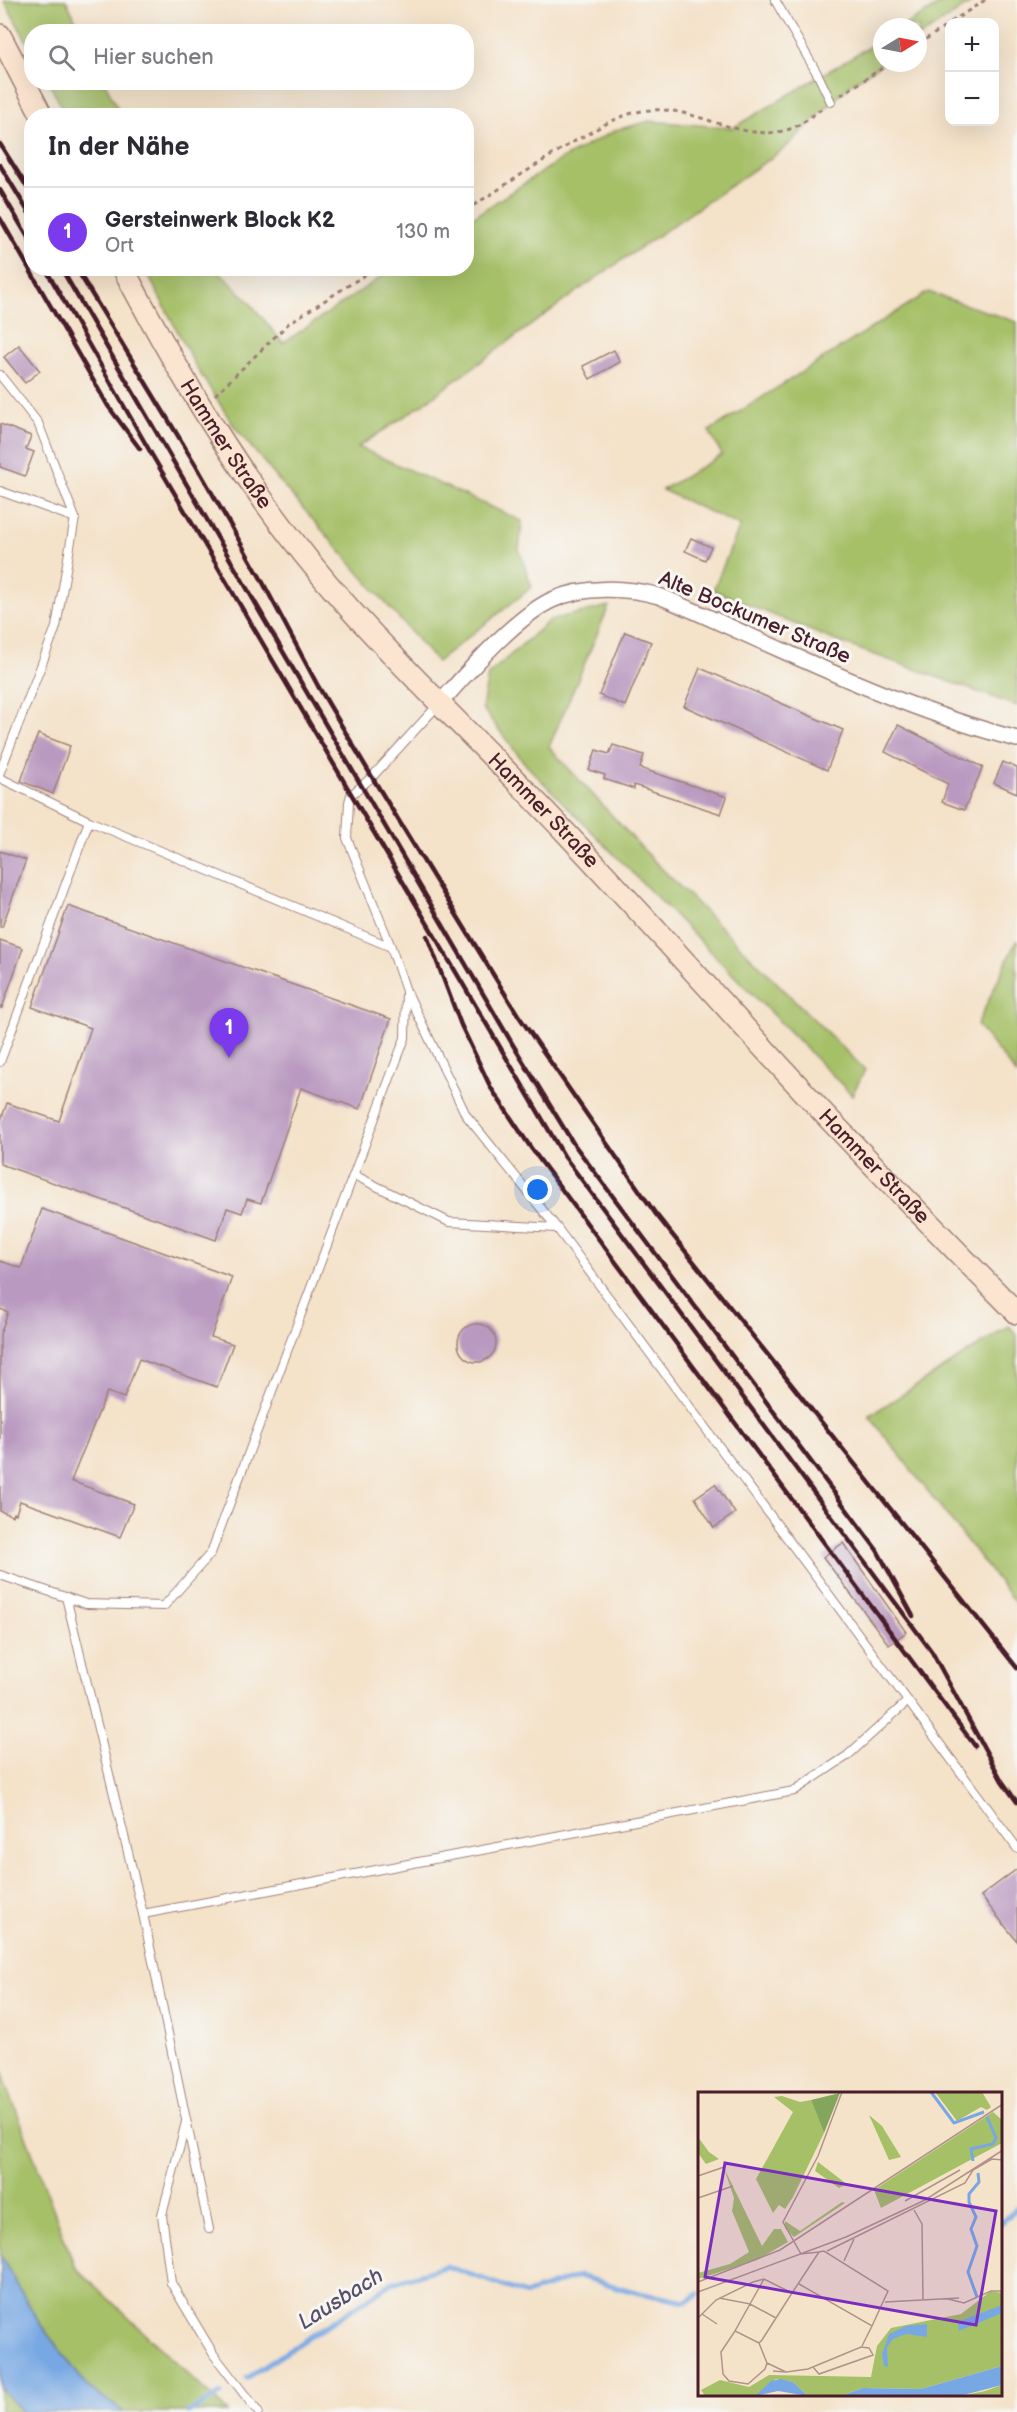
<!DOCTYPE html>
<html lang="de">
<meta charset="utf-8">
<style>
:root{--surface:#fff;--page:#f7f7f7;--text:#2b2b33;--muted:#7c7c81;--line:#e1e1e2;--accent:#7c3aed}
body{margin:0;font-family:"Balsamiq Sans",sans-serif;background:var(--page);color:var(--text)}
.controls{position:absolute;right:18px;top:18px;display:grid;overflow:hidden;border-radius:12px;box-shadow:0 6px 24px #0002}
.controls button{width:54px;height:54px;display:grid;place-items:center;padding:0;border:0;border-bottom:2px solid var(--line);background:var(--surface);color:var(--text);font:30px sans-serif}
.compass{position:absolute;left:873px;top:18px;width:54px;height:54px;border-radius:50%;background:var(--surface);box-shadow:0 6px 24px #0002;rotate:80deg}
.you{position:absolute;left:538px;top:1190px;width:21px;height:21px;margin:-15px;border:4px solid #fff;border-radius:50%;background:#1a73e8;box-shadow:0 0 0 9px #1a73e833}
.badge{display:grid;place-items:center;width:39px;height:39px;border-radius:50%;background:var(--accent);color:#fff;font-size:20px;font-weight:700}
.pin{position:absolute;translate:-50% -50px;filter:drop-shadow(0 2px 3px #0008)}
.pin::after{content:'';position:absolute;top:32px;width:21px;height:18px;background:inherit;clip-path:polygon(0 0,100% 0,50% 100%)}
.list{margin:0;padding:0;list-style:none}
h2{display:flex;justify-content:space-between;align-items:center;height:78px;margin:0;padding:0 24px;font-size:26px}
h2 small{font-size:20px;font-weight:400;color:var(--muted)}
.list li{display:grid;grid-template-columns:39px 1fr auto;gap:18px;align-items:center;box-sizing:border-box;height:90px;padding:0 24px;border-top:2px solid var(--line)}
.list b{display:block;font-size:22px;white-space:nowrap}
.list p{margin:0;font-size:20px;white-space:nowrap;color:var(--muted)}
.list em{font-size:20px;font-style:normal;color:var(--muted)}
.icon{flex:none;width:33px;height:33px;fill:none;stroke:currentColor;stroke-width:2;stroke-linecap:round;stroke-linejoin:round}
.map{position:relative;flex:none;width:1017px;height:2412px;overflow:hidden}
.search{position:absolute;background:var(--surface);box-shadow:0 6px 24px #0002;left:24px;top:24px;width:450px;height:66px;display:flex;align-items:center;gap:15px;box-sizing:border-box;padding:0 21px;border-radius:24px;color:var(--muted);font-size:22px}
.panel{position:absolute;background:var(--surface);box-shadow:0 6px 24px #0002;left:24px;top:108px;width:450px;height:168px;border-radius:24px}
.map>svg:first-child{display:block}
.green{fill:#a6c067;stroke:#787049;stroke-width:1.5}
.water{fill:#78a8e3;stroke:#616487;stroke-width:1.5}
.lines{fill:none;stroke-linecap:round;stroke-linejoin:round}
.stream{stroke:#78a8e3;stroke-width:5}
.building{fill:#b999c0}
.lane-casing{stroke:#9f807a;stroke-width:10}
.street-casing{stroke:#9f807a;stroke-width:18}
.secondary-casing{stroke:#9f807a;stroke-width:24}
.path{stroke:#9f807a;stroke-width:3;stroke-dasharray:4.5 4.5;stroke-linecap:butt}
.lane{stroke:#fff;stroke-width:8}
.street{stroke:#fff;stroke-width:15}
.secondary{stroke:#fce5d0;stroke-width:21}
.rail{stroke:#4a1f2b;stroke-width:4.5}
.labels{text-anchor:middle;stroke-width:6;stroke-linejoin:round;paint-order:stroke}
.street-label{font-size:21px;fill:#4a1f2b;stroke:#f6f6f2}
.water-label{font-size:22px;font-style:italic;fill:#5a4f6b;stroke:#f6f6f2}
.inset-river{fill:none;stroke:#78a8e3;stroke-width:3}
.inset-road{fill:none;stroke:#b0948a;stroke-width:1.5}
.view{fill:#7b2cbf;fill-opacity:0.15;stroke:#7b2cbf;stroke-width:3}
.inset-edge{fill:none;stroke:#4a1f2b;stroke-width:3}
</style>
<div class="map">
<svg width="1017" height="2412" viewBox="0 0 1017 2412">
<rect width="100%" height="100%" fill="#f6f6f2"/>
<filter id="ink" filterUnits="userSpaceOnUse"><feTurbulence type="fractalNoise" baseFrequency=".0167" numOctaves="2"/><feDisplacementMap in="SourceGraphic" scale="12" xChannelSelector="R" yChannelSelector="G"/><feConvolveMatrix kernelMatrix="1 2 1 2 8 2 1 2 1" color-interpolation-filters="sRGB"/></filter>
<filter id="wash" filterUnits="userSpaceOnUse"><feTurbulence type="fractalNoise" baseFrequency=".008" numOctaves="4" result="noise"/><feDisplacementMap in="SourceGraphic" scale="24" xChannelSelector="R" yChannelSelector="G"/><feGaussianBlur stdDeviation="1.35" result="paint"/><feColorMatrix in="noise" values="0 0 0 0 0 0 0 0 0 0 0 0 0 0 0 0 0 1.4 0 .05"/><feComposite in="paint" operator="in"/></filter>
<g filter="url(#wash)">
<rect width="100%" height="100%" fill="#f4e2c9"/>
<!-- green -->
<g class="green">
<polygon points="4,0 66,0 81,31 32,32 31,49"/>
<polygon points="947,0 974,1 918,38 918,27 902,27"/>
<polygon points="882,39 882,63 851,84 784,149 586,285 416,409 358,447 522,521 519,550 532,587 437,662 281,483 234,426 195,365 145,269 216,269 246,298 283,343 393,269 466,268 467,221 560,160 616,130 650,121 733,128"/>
<polygon points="49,83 105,83 121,115 66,115"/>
<polygon points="928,292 1017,322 1017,706 831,639 713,590 740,526 662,490 722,455 709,431"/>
<polygon points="609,606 549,747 653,860 865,1070 852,1095 526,765 482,708 488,675 550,620"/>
<polygon points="1017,939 1017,1075 977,1025"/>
<polygon points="1009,1326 1017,1334 1017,1605 869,1416"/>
<polygon points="0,2067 75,2267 228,2412 0,2412"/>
</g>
<!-- water -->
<polygon class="water" points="0,2255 40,2324 87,2386 124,2412 23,2412 0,2389"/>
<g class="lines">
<!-- stream -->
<g class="stream">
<polyline points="1000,2224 1017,2208"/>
<polyline points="247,2378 392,2283 446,2266 526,2294 579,2276 639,2293 686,2302 699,2294"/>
<polyline points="189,2412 221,2394"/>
</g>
</g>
<g id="blocks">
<!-- building -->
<g class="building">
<polygon points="19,345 40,371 25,383 4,357"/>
<polygon points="614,350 620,362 590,379 583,366"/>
<polygon points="0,424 31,436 26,449 34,452 25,476 0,467"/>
<polygon points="691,538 711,547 705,560 685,551"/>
<polygon points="625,632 651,642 625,706 599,695"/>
<polygon points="700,668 843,730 827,770 684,706"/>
<polygon points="898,725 983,767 964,810 942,802 948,784 885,752"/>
<polygon points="38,734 70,746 53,794 21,781"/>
<polygon points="613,745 644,755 640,768 727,797 721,814 634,785 634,789 604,779 605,775 589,770 596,750 609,754"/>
<polygon points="1003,762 1017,768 1017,793 994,783"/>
<polygon points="0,851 26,860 2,927 0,927"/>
<polygon points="68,906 391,1019 360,1109 301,1088 261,1203 247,1199 242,1213 227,1208 216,1240 0,1164 0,1123 7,1103 59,1121 91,1028 32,1007"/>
<polygon points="0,940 23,948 2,1008 0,1008"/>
<polygon points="42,1209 232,1277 211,1337 233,1344 217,1387 139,1359 124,1398 107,1392 71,1481 134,1504 120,1537 20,1501 16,1514 14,1513 13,1516 0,1511 0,1335 8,1312 0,1309 0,1261 21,1268"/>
<circle cx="477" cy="1343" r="19"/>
<polygon points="715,1484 735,1513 714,1528 695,1498"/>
<polygon points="843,1543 906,1632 889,1645 823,1557"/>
<polygon points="1017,1869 1017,1941 981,1896"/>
</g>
</g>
</g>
<g filter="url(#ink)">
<use href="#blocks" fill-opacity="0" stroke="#9f807a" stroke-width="1.5"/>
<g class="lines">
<defs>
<g id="lane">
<polyline points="775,0 818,75 831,102"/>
<polyline points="0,375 38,423 75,518 56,627 0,772"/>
<polyline points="0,491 75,518"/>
<polyline points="0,778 89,821 391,947 406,991 405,1038 211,1553 164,1606 86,1604 0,1575"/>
<polyline points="391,947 347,838 349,802 351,795 372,777 438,705"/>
<polyline points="408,994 466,1115 557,1228 1017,1848"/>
<polyline points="0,1062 89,821"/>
<polyline points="354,1175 449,1222 557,1228"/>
<polyline points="66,1597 143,1914 209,2229"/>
<polyline points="143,1914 794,1791 847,1756 908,1701"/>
<polyline points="186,2122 162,2215 171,2283 214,2355 258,2412"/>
</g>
<path id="street" d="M439 704C467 673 515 617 552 600 584 586 625 587 659 596 670 600 681 606 692 610 721 623 750 636 779 649 856 684 936 718 1017 739"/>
<g id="secondary">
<polyline points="0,35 42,116"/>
<path id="s1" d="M123 268C186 389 258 506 349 608 419 686 495 757 566 833 655 927 740 1024 829 1119 891 1184 954 1249 1017 1313"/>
</g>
</defs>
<!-- lane casing -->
<use href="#lane" class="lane-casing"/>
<!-- street casing -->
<use href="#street" class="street-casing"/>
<!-- secondary casing -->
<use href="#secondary" class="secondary-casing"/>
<!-- path -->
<g class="path">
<polyline points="951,22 985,0"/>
<polyline points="918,44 950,24"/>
<polyline points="841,95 890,63"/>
<path d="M466 210C503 187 538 163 575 141 595 130 615 117 637 112 690 99 738 146 790 129 801 125 812 116 821 109"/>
<polyline points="215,395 289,323 376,268"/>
</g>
<!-- lane -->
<use href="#lane" class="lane"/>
<!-- street -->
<use href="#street" class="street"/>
<!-- secondary -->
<use href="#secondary" class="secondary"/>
<!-- rail -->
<g class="rail">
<polyline points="0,144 32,195"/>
<polyline points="0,165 32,218"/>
<polyline points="0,190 32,244"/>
<polyline points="0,218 108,406 140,449"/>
<polyline points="45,268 152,455 564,1156 932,1652 1002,1781 1017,1802"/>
<polyline points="61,268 263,616"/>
<polyline points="76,268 200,472 260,577 318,686 372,777 518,1015 655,1213 1017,1668"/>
<polyline points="258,609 513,1045 573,1143 877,1550 913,1616"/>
<polyline points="427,936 461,1025 491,1088 531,1148 975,1746"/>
</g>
</g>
</g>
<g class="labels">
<!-- street labels -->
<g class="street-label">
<text dy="7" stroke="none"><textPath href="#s1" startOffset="204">Hammer Straße</textPath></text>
<text transform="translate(755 617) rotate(23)" y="7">Alte Bockumer Straße</text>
<text dy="7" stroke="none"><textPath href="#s1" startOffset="690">Hammer Straße</textPath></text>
<text dy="7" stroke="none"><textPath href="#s1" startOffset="1176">Hammer Straße</textPath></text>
</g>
<!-- water labels -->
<g class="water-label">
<text transform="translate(340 2298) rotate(-32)" y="8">Lausbach</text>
</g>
</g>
<!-- overview -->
<g transform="translate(698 2092)">
<rect width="304" height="304" fill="#f4e2c9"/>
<path d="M237 0H284L293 15 289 18 283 15 259 29ZM84 4 102 10 113 8 126 41 95 105 87 117 81 113 75 121 58 87 95 20 76 5ZM295 20 304 28V51L183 116 176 98ZM171 23 184 34 203 65 191 68ZM0 45 11 60 21 67 8 72 0 61ZM120 70 146 90 148 92 141 96 117 79ZM26 76 64 154 76 137H83L90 150 59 168 0 187V181L32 172 51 160 34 119 36 106ZM144 110 147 111 96 145 87 136V129L102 139ZM293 199 304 201V274L223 297 165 296 143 304H110L95 290 78 287 57 304H7L3 298 22 288 51 295 71 283 173 285 179 254 193 236 263 222ZM304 293V304H262L287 299Z" fill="#a6c067"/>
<path d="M142 1 126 41 113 8Z" fill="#84a65c"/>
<path d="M304 213V221L261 239 260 230ZM229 232V245L208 242 195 247 189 255 190 275 186 274 184 262 191 242 208 234ZM304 274V293L262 304H143L165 296 223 297ZM82 287 95 290 110 304 80 299 57 304 73 289Z" fill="#78a8e3"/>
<path class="inset-river" d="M233 0 256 31 286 20M275 69 273 57 295 52 298 46 289 25M279 205 270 180 279 154 273 137 278 125 271 110V102L281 90 280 81"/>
<path class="inset-road" d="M0 84 26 75M0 106 35 94M207 109 262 78M216 118 224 132 225 207M129 159 267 91 275 78 294 67 305 68M121 160 103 162 85 130 120 64 144 0M146 169 156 147M0 190 82 158 305 12M0 200 148 145 227 108 305 58M21 206 52 212 66 187M250 207 266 211 293 199H305M187 210 261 206M4 222 19 232M0 226 18 208 55 190 66 187 94 201 121 160 126 159 190 199 174 234 101 192M78 226 52 212 37 239 61 251 64 248 94 201M37 239 23 260 25 282 31 289 50 292 67 277 69 271 61 251M164 254 174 234M69 271 88 280 75 279M88 280 110 277 163 255 171 256 175 263 121 282 115 275"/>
<path class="view" d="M27 71 298 119 278 233 7 185Z"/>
<rect width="304" height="304" class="inset-edge"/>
</g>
</svg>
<div class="controls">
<button>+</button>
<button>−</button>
</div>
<svg class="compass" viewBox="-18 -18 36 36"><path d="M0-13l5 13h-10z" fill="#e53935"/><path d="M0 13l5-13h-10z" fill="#7c7c81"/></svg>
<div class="you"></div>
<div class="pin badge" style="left:229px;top:1058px">1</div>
<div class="search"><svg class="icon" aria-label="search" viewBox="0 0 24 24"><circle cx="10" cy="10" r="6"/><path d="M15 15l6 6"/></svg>Hier suchen</div>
<section class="panel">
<h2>In der Nähe<small></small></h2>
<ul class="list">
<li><span class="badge">1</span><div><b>Gersteinwerk Block K2</b><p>Ort</p></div><em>130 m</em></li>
</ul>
</section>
</div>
